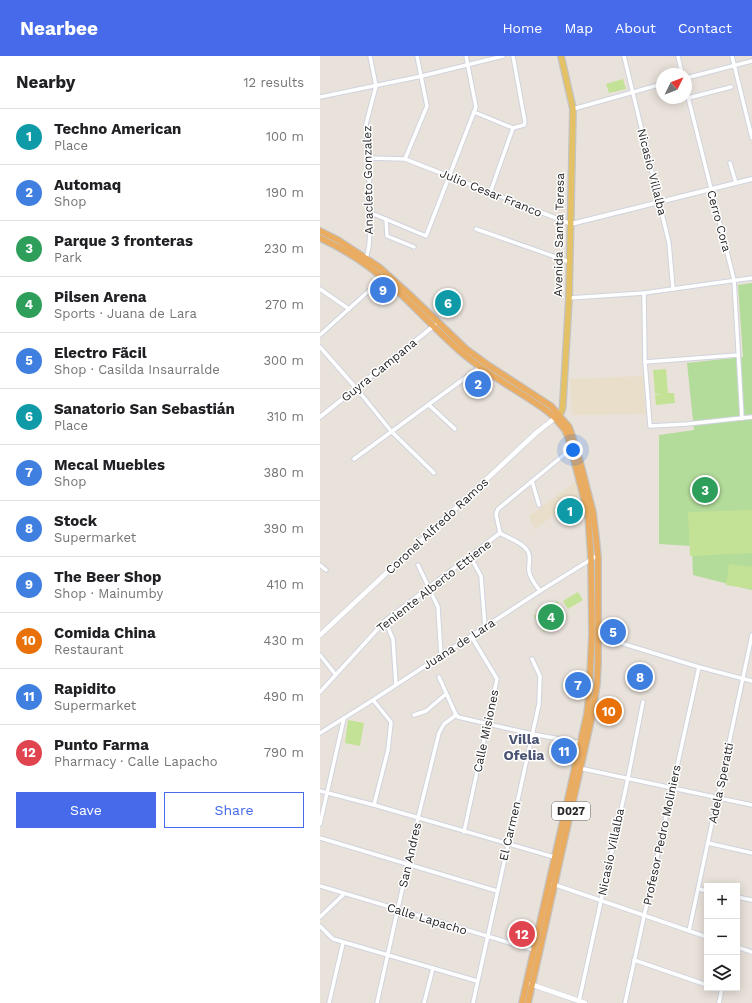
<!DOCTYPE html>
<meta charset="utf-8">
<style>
:root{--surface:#fff;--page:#f2f2f2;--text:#202124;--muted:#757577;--line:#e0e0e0;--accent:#466ae9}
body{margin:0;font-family:"Work Sans",sans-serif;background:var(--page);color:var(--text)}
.controls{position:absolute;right:12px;bottom:12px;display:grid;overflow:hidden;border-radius:0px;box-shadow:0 2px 10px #0003}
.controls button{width:36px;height:36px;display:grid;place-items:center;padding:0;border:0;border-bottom:1px solid var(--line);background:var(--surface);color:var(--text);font:20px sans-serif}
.compass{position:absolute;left:336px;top:12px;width:36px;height:36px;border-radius:50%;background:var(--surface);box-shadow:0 2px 10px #0003;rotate:47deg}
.you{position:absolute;left:253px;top:394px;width:14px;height:14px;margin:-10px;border:3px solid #fff;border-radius:50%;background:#1a73e8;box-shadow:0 0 0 6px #1a73e833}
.badge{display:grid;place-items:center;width:26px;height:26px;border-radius:50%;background:var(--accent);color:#fff;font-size:13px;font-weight:700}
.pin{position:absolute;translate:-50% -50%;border:2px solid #fff;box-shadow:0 1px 4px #0006}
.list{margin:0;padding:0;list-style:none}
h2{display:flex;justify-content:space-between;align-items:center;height:52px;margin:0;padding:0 16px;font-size:17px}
h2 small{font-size:13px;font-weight:400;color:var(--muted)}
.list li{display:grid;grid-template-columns:26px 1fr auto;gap:12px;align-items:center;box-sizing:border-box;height:56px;padding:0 16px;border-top:1px solid var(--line)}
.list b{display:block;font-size:15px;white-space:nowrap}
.list p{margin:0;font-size:13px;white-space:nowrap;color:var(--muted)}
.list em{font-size:13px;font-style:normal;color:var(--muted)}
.actions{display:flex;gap:8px;padding:12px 16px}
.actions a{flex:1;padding:9px 0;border:1px solid var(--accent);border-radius:0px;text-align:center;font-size:14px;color:var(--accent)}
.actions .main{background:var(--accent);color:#fff}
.icon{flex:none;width:22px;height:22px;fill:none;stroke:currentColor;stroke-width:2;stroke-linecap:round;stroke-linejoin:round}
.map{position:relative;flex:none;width:432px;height:947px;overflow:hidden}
header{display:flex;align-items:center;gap:24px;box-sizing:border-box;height:56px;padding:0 20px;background:var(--accent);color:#fff}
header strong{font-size:19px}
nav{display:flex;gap:22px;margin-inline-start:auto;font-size:14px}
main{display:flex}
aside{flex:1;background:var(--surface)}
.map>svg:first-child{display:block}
.education{fill:#e9deca}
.green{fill:#b3db9a}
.pitch{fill:#c4e296}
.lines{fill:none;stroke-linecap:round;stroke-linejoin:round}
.minor-casing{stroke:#cfd3df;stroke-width:5.5}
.tertiary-casing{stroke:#cfd3df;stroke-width:6}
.secondary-casing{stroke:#cfd3df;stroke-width:6}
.primary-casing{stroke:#c3c3c3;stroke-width:8}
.trunk-casing{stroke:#c3c3c3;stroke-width:8}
.minor{stroke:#fff;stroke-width:3.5}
.tertiary{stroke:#fff;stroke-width:4}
.secondary{stroke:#fff;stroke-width:4.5}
.primary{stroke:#e3c164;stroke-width:5.5}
.trunk{stroke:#e9ac61;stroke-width:5.5}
.labels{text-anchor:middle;stroke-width:3;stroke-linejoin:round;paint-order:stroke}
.shield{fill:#fff;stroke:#686868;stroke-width:1}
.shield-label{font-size:11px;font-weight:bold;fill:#272727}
.street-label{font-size:12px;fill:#272727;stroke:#fff}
.quarter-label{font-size:14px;font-weight:bold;fill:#4c5473;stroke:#fff}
</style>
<header>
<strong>Nearbee</strong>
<nav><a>Home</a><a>Map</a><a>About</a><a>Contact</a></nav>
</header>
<main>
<aside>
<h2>Nearby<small>12 results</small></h2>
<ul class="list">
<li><span class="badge" style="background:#0f9aa8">1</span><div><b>Techno American</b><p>Place</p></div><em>100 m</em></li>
<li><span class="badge" style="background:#3f7fe0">2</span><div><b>Automaq</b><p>Shop</p></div><em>190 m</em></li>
<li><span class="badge" style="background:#2e9e5b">3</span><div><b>Parque 3 fronteras</b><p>Park</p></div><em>230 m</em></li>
<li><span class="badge" style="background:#2e9e5b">4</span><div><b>Pilsen Arena</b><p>Sports · Juana de Lara</p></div><em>270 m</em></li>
<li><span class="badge" style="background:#3f7fe0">5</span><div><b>Electro Fãcil</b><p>Shop · Casilda Insaurralde</p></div><em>300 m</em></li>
<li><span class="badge" style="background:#0f9aa8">6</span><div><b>Sanatorio San Sebastián</b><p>Place</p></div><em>310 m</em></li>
<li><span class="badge" style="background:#3f7fe0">7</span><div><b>Mecal Muebles</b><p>Shop</p></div><em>380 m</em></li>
<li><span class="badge" style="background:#3f7fe0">8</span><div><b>Stock</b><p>Supermarket</p></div><em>390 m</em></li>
<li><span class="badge" style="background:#3f7fe0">9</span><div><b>The Beer Shop</b><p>Shop · Mainumby</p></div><em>410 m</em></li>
<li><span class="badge" style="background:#e8710a">10</span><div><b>Comida China</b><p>Restaurant</p></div><em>430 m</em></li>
<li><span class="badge" style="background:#3f7fe0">11</span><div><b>Rapidito</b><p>Supermarket</p></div><em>490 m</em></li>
<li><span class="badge" style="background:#e0444e">12</span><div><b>Punto Farma</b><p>Pharmacy · Calle Lapacho</p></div><em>790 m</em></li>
</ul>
<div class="actions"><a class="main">Save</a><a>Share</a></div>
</aside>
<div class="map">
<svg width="432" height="947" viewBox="0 0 432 947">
<rect width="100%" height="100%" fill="#e9e2da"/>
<!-- education -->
<g class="education">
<polygon points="323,320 326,358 252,359 250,323"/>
<polygon points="257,425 260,439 215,473 209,460"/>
</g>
<!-- green -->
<polygon class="green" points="432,227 432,534 373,519 372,490 339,488 339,379 374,374 367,307 423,301 418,229"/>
<!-- pitch -->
<g class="pitch">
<polygon points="303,23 306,33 289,37 286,28"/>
<polygon points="346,313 348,337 354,337 355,347 336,349 335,339 343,338 335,338 333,314"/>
<polygon points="432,454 432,497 370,500 368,456"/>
<polygon points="409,508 432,511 432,533 406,529"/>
<polygon points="258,536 263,544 248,553 243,545"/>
<polygon points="237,545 247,561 224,576 214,560"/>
<polygon points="28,664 44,667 40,690 25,687"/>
</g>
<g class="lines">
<defs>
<g id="minor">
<polyline points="193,0 205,66 204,69 193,72"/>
<polyline points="304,0 349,187 353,233"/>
<polyline points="358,0 362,18"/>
<polyline points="412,0 432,82"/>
<polyline points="366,22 432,5"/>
<polyline points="366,33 414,224 422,362"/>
<polyline points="0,41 102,20 183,0"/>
<polyline points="368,42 411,31"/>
<polyline points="253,53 342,28"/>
<polyline points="154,56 193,72"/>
<polyline points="48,102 85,103 251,168"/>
<polyline points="85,103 107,50 97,0"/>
<polyline points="410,107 416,127"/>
<polyline points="170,137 193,72"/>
<polyline points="51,157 106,180 156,51 146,0"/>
<polyline points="66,163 67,180 94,191"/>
<polyline points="156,173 250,206"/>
<polyline points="46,203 49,190 51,157 46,68 56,30 50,0"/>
<polyline points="0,233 29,253"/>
<polyline points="324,237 325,306 330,370 367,368 432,361"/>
<polyline points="249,242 324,237 432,222"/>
<polyline points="0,279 63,222"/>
<polyline points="0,291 37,333 71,375 114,417"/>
<polyline points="325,306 418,299"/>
<polyline points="109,349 135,373"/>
<polyline points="34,403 160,311"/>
<polyline points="212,425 219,449"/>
<polyline points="180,477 176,458 178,453 251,393"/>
<path d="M180 477C188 482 202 486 207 494 212 500 208 508 209 515 210 523 216 529 220 535"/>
<polyline points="150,500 161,520 165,571"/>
<polyline points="0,509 6,514"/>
<polyline points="98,509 118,551 121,600"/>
<polyline points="65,565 73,583 76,629"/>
<polyline points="278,580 379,611 432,625"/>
<polyline points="0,599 16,619"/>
<polyline points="119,621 136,659"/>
<polyline points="0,636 65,565 180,477"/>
<polyline points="53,644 71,666 68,694 54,749"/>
<polyline points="94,659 106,655 126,638"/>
<polyline points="136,659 138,661 212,678 262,687"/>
<polyline points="0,677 53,644 220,535 278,499"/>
<polyline points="259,712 432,749"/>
<polyline points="0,735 54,749 234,801"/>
<polyline points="0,768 24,662"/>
<polyline points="144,776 177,623 151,580"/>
<polyline points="0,782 177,835"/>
<polyline points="388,787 432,797"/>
<polyline points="233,828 387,881"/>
<polyline points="0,830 214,894"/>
<polyline points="379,833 387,835"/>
<polyline points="417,841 432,844"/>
<polyline points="0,861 24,838"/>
<polyline points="0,870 13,883 157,925"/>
<polyline points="369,875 432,579"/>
<polyline points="417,891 432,896"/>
<polyline points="314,904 387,929"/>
<polyline points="396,932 402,934"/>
<polyline points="259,945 308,722 323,646"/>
<polyline points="9,947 23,887"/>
<polyline points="57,947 98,762 119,677 124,668 136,659"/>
<polyline points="104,947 113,912"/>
<polyline points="153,947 219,648 220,620 212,603"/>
<polyline points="305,947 379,611"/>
<polyline points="399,947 402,932"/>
</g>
<g id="tertiary">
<polyline points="251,168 432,123"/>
<polyline points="0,361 115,269"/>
</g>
<g id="secondary">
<polyline points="0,579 216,377 235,362"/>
<polyline points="210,928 265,947"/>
</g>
<path id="primary" d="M236 362C242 357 243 353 243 346L249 242 253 53 241 0"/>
<g id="trunk">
<polyline points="0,175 18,184 59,211 90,239 146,293 168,309 231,350 249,371 257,394 273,456 276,481 278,501 278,606 277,628 272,660 208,947"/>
<path d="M0 182C26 194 50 210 71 229 95 251 117 275 142 297 168 319 199 335 227 355L235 362 245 374 248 381 268 458 271 502 272 579 269 640 267 658 202 947"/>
</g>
</defs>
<!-- minor casing -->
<use href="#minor" class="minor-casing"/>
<!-- tertiary casing -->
<use href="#tertiary" class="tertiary-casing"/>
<!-- secondary casing -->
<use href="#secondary" class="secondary-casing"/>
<!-- primary casing -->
<use href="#primary" class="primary-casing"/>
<!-- trunk casing -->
<use href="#trunk" class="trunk-casing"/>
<!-- minor -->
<use href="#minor" class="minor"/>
<!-- tertiary -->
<use href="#tertiary" class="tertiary"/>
<!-- secondary -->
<use href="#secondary" class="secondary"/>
<!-- primary -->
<use href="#primary" class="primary"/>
<!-- trunk -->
<use href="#trunk" class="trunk"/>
</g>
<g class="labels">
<!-- shield labels -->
<rect class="shield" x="232" y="746" width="38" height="18" rx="3"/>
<g class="shield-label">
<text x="251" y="759">D027</text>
</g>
<!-- street labels -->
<g class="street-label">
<text transform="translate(332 116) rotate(76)" y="4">Nicasio Villalba</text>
<text transform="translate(48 124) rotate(-91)" y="4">Anacleto Gonzalez</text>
<text transform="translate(171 137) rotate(22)" y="4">Julio Cesar Franco</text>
<text transform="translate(399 165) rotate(75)" y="4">Cerro Cora</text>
<text transform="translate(239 179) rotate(-89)" y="4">Avenida Santa Teresa</text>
<text transform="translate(59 314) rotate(-39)" y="4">Guyra Campana</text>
<text transform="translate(117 470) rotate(-43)" y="4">Coronel Alfredo Ramos</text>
<text transform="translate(114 530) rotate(-38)" y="4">Teniente Alberto Ettiene</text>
<text transform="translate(139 588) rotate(-33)" y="4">Juana de Lara</text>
<text transform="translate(166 675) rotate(-78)" y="4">Calle Misiones</text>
<text transform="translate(401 727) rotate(-78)" y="4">Adela Speratti</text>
<text transform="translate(190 775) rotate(-77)" y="4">El Carmen</text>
<text transform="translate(342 779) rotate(-78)" y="4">Profesor Pedro Moliniers</text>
<text transform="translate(291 796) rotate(-78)" y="4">Nicasio Villalba</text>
<text transform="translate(90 799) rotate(-77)" y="4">San Andres</text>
<text transform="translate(107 863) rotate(17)" y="4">Calle Lapacho</text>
</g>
<!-- quarter labels -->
<g class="quarter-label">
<text x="204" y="688">Villa<tspan x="204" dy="16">Ofelia</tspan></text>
</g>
</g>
</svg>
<div class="controls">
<button>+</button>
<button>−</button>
<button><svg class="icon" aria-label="layers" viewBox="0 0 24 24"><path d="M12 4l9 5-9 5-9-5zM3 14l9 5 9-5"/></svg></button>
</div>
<svg class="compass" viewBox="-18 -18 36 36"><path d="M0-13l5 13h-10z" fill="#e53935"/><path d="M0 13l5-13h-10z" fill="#757577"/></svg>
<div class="you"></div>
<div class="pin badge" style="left:250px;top:455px;background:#0f9aa8">1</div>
<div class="pin badge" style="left:158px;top:328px;background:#3f7fe0">2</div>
<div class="pin badge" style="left:385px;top:434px;background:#2e9e5b">3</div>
<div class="pin badge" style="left:231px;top:561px;background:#2e9e5b">4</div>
<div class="pin badge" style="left:293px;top:576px;background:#3f7fe0">5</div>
<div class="pin badge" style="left:128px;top:247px;background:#0f9aa8">6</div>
<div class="pin badge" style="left:258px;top:629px;background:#3f7fe0">7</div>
<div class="pin badge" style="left:320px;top:621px;background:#3f7fe0">8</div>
<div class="pin badge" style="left:63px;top:234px;background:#3f7fe0">9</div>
<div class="pin badge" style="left:289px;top:655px;background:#e8710a">10</div>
<div class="pin badge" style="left:244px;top:695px;background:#3f7fe0">11</div>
<div class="pin badge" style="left:202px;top:878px;background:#e0444e">12</div>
</div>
</main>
